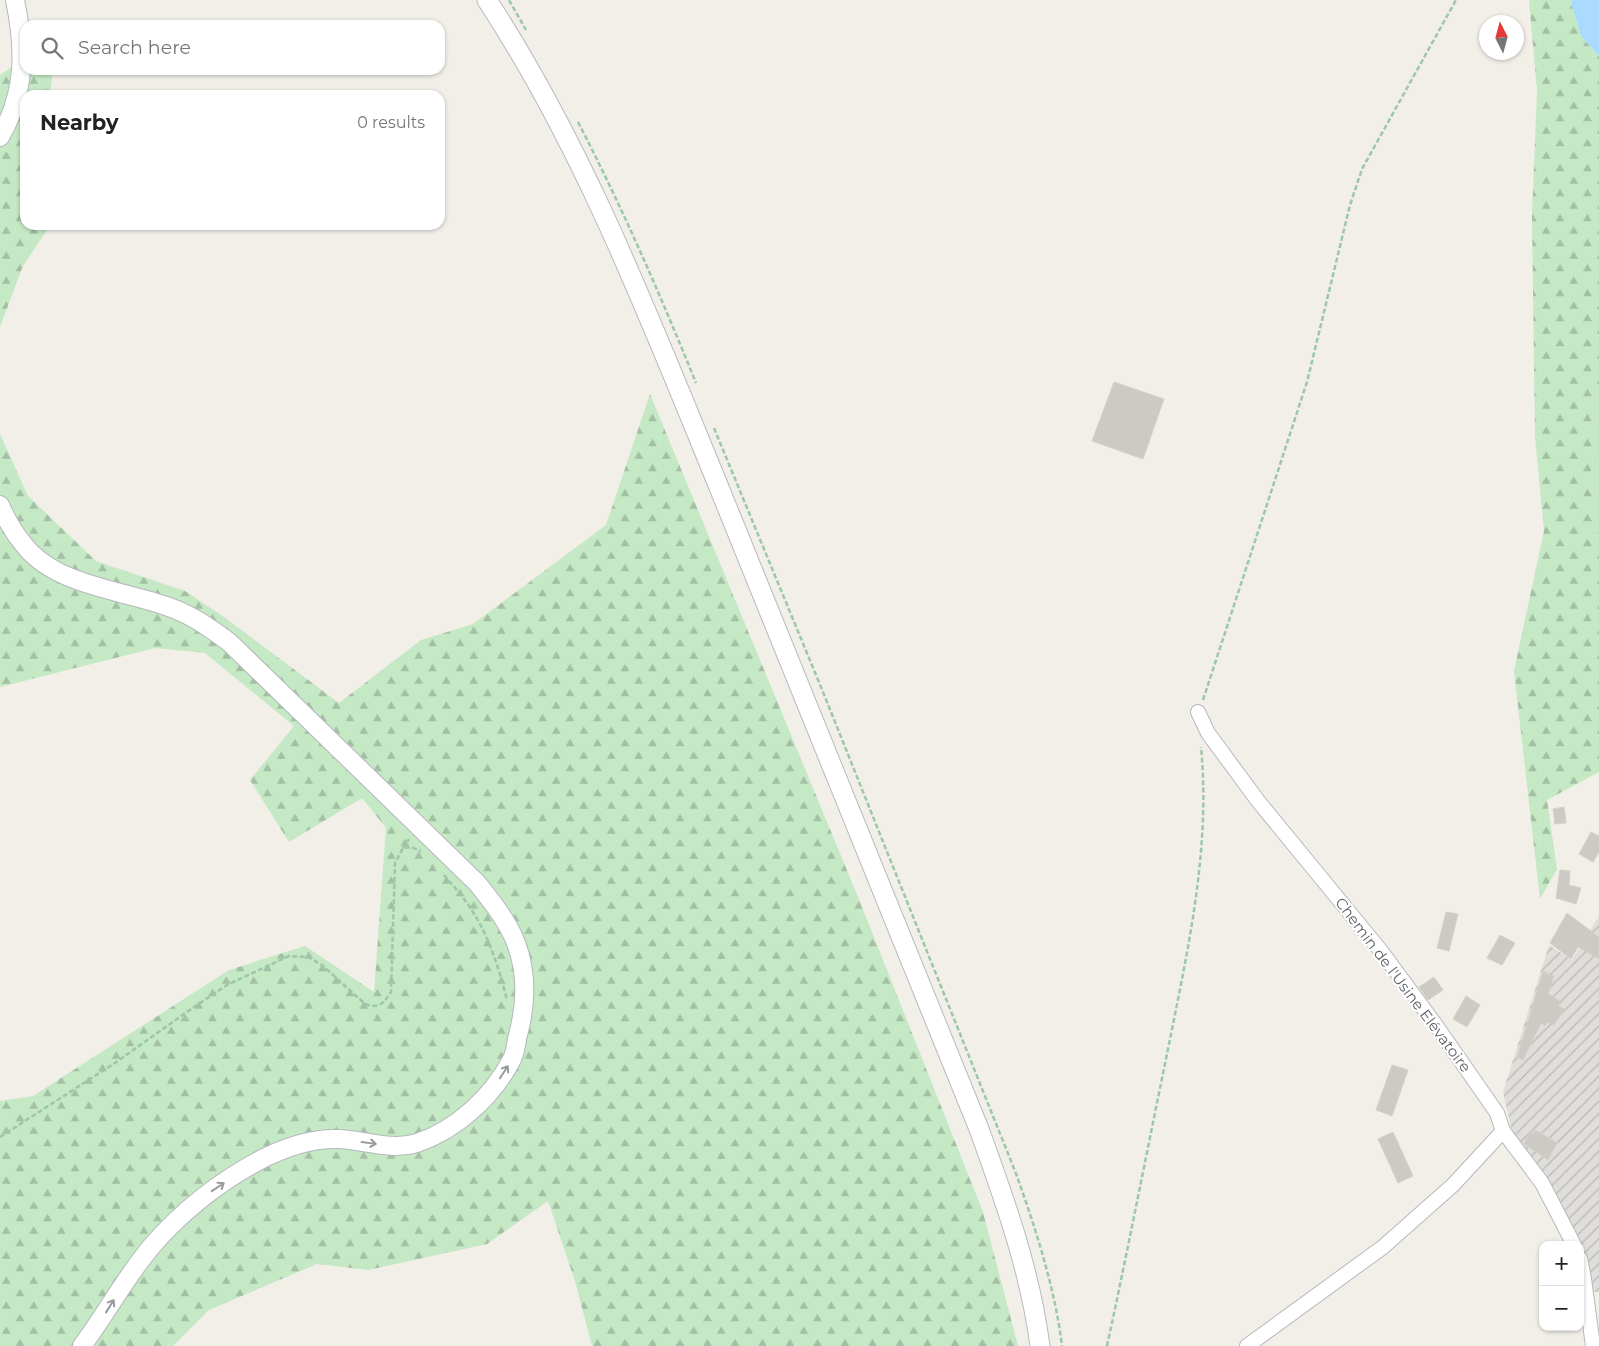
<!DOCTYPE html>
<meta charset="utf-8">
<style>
:root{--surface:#fff;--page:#f2f2f2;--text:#222;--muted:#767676;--line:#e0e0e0}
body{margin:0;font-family:Montserrat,sans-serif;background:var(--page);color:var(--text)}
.controls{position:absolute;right:15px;bottom:15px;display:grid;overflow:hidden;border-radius:10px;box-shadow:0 1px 4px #0004}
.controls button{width:45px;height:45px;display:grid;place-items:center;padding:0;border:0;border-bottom:1px solid var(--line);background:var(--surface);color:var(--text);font:25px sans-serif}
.compass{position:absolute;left:1479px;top:15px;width:45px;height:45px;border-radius:50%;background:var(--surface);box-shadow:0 1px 4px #0004;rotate:354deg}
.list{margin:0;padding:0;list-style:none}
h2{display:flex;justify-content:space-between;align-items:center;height:65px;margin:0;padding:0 20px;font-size:21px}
h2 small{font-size:16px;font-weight:400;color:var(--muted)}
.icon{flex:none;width:28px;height:28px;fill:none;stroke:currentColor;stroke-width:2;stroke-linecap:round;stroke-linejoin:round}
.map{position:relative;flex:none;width:1599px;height:1346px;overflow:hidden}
.search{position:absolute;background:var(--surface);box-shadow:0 1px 4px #0004;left:20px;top:20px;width:425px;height:55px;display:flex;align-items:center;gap:12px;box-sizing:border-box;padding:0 18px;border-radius:15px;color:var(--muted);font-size:19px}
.panel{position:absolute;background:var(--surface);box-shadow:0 1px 4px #0004;left:20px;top:90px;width:425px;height:140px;border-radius:15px}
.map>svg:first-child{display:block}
.industrial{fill:url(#industrial-furrows)}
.green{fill:#c5e8c5}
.forest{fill:url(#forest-firs)}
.water{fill:#aadaff}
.building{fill:#cccac5;stroke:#d6d1c6}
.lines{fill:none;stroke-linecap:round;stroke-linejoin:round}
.minor-casing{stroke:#b5b8bc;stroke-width:16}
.tertiary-casing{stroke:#b5b8bc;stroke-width:20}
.secondary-casing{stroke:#b6babf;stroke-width:21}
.path{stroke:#9cc7a9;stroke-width:2.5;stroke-dasharray:5 2.5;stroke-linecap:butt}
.minor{stroke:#fff;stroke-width:14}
.tertiary{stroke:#fff;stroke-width:18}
.secondary{stroke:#fff;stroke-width:19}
.oneway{stroke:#979a9d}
.labels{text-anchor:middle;stroke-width:4;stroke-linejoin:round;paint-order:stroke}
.street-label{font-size:15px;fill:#5f6368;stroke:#fff}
</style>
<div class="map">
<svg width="1599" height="1346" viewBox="0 0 1599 1346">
<defs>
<pattern id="industrial-furrows" width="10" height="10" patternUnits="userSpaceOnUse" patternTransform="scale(1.25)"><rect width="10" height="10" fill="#e0deda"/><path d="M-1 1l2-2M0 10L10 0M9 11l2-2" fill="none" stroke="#b9b8b5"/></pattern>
<pattern id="forest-firs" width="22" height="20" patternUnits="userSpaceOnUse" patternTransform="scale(1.25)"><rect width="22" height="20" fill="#c5e8c5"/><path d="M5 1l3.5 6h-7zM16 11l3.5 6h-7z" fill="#a3c0a4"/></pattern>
</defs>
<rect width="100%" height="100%" fill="#f1efe8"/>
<!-- industrial -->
<polygon class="industrial" points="1599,916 1599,1292 1593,1292 1588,1258 1547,1179 1512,1132 1503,1092 1549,945 1572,960"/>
<!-- green -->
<polygon class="green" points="1599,387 1599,540 1591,477"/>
<!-- forest -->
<g class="forest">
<polygon points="1529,0 1572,0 1571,3 1581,36 1599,56 1599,387 1591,477 1599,540 1599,772 1547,800 1557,869 1540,899 1514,671 1544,531 1535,436 1532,215 1537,91"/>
<polygon points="13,66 25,70 53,70 50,95 25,95 25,225 49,225 47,230 23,266 0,327 0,75"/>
<polygon points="650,394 858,897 983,1212 1018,1346 592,1346 575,1281 548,1201 487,1244 368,1270 317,1264 209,1310 173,1346 0,1346 0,1101 33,1096 229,970 305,946 374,992 386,828 362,798 289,842 250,780 294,726 205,653 155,648 0,687 0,434 28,496 96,561 185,591 224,617 339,703 421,640 473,624 606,525"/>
</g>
<!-- water -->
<polygon class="water" points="1572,0 1599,0 1599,56 1581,36 1571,3"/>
<!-- building -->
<g class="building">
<polygon points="1114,382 1164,399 1143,459 1092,441"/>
<polygon points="1564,807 1566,823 1555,824 1553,809"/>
<polygon points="1591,832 1599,836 1599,852 1593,862 1579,854"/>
<polygon points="1560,870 1570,871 1569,885 1581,888 1576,904 1556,898"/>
<polygon points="1446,912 1458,914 1449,951 1437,948"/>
<polygon points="1567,913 1599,937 1599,959 1578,947 1571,959 1550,943"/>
<polygon points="1500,935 1515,943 1502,965 1487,958"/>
<polygon points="1543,971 1554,976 1548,994 1560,1001 1558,1006 1564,1009 1554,1025 1548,1022 1545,1026 1541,1023 1523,1060 1517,1057"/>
<polygon points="1434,977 1443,990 1428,1000 1419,987"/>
<polygon points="1466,996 1480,1005 1467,1027 1453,1019"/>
<polygon points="1392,1065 1408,1070 1392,1116 1376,1110"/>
<polygon points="1535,1130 1557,1143 1548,1160 1524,1144 1530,1132 1533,1134"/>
<polygon points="1393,1132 1413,1176 1398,1183 1378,1139"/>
</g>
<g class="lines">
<defs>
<g id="minor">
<polyline points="1198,712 1208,733 1258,801 1381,951 1435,1024 1497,1113 1503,1131 1542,1183 1574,1245"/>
<polyline points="1580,1258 1584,1279 1593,1346"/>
<polyline points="1247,1346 1383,1247 1453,1185 1503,1131"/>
</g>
<g id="tertiary">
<path d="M0 137C26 92 25 49 15 0"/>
<path d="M0 505C6 519 14 533 24 545 56 586 123 590 169 607 192 615 210 628 229 642L477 883C492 902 507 920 516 943 528 975 526 1006 517 1039 516 1046 515 1054 511 1061 492 1097 456 1130 417 1143 391 1151 364 1140 338 1139 313 1138 289 1146 266 1157 223 1179 183 1210 151 1247 125 1278 106 1314 82 1346"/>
</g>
<path id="secondary" d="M487 0C584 148 649 317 716 480 805 696 891 913 979 1129 1005 1201 1030 1270 1040 1346"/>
</defs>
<!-- minor casing -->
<use href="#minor" class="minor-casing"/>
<!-- tertiary casing -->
<use href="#tertiary" class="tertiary-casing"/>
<!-- secondary casing -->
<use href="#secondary" class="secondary-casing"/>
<!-- path -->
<g class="path">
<polyline points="509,0 526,30"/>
<path d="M578 122C622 207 660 294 696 383"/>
<path d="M714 428 821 687 1015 1171C1035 1226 1055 1288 1062 1346"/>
<polyline points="1203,700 1307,382 1350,205 1362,169 1456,0"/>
<polyline points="403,848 409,839"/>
<path d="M444 875C454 887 465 899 473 912 490 939 499 969 507 1000"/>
<path d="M0 1137 115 1063 191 1009 227 985 289 956 308 957 322 965 365 1004C379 1009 383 1004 391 992L395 863 403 848 411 847 421 851"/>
<path d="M1107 1346C1128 1249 1147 1151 1167 1054 1187 954 1211 850 1201 747"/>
</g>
<!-- minor -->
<use href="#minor" class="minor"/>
<!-- tertiary -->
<use href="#tertiary" class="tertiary"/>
<!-- secondary -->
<use href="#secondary" class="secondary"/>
</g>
<!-- one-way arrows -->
<defs><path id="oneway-shaft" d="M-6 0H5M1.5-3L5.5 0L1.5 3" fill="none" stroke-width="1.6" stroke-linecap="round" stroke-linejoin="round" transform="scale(1.25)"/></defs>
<g class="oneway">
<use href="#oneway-shaft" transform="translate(504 1072) rotate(-57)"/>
<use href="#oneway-shaft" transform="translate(369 1143) rotate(8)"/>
<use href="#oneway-shaft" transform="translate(218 1187) rotate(-34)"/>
<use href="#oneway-shaft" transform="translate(110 1306) rotate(-58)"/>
</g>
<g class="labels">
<!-- street labels -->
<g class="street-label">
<text transform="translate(1403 985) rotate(53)" y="5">Chemin de l'Usine Elévatoire</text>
</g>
</g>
</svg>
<div class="controls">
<button>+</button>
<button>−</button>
</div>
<svg class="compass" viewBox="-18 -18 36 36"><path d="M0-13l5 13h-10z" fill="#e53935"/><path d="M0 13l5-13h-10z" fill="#767676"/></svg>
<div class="search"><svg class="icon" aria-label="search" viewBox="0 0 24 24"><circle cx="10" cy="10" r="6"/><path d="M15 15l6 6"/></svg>Search here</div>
<section class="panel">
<h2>Nearby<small>0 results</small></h2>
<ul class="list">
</ul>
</section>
</div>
